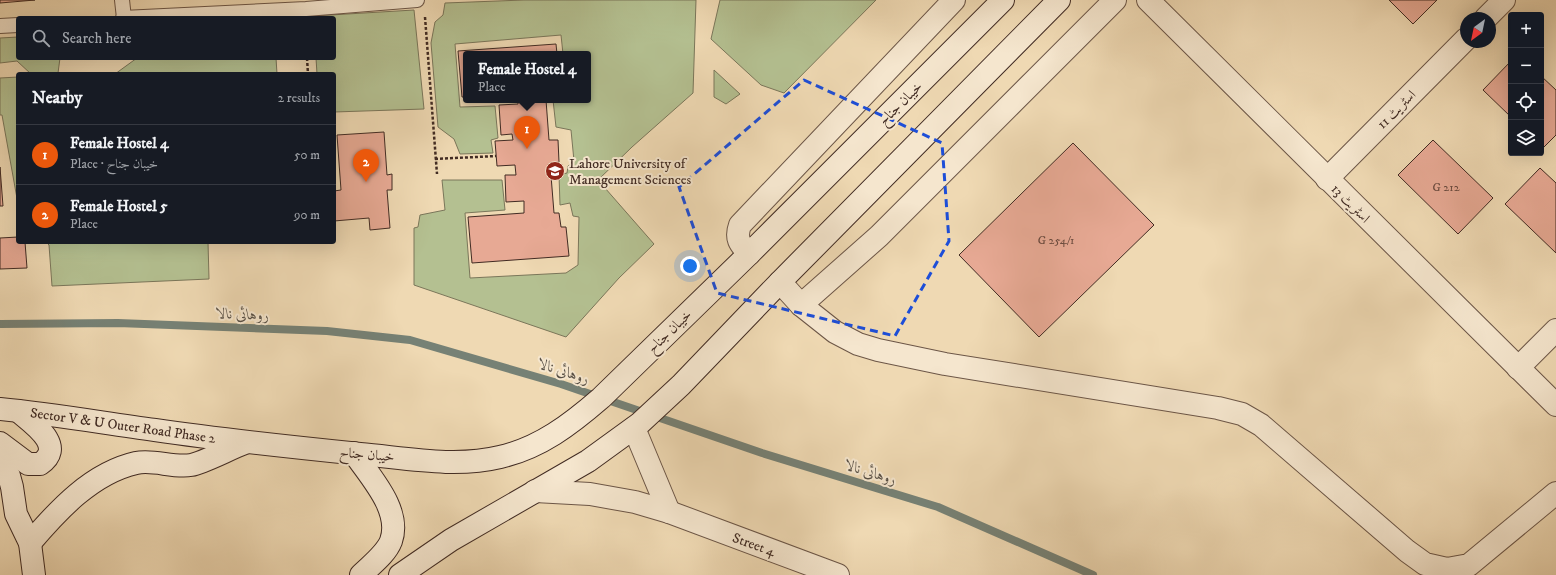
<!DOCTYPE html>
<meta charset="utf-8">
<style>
:root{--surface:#171b24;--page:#242831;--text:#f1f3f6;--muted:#9ea1a6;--line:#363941;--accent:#ea580c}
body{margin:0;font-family:"IM FELL DW Pica",Amiri,serif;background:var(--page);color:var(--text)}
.controls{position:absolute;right:12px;top:12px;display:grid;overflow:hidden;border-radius:4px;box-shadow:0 4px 16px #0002}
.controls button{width:36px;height:36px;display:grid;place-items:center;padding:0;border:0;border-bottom:1px solid var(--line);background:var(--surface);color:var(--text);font:20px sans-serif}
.compass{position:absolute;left:1460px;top:12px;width:36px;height:36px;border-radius:50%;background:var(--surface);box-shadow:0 4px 16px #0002;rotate:213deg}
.you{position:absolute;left:690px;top:266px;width:14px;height:14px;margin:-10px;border:3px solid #fff;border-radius:50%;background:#1a73e8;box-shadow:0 0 0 6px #1a73e833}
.badge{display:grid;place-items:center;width:26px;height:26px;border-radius:50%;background:var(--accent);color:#fff;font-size:13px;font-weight:700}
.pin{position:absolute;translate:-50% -33px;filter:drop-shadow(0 1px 2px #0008)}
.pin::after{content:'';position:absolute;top:21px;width:14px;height:12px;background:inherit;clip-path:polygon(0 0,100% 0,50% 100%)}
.popup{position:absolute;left:463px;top:51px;width:128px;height:52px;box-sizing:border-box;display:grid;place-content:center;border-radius:4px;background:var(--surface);filter:drop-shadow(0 1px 3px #0005);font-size:13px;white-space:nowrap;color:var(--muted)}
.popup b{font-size:15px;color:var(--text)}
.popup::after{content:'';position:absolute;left:50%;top:100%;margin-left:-8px;border:8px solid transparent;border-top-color:var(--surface)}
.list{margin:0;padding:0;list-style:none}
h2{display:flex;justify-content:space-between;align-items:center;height:52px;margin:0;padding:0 16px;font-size:17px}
h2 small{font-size:13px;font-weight:400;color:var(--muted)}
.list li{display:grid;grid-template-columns:26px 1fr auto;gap:12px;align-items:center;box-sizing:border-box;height:60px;padding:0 16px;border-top:1px solid var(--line)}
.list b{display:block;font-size:15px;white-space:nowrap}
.list p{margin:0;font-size:13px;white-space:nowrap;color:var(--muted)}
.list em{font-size:13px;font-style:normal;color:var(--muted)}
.icon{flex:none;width:22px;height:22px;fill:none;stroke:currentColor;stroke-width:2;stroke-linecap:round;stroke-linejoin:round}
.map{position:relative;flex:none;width:1556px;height:575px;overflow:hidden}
.search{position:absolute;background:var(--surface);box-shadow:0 4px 16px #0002;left:16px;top:16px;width:320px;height:44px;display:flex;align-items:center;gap:10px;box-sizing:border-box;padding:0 14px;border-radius:4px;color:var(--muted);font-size:15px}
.panel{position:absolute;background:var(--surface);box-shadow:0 4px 16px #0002;left:16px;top:72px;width:320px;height:172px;border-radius:4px}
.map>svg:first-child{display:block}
.green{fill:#b4c091;stroke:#7a765a}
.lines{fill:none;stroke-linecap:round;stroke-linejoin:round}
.stream{stroke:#768175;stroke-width:8}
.building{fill:#e7a994;stroke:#412b23}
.service-casing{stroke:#6c5647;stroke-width:16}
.minor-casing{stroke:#6c5647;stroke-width:24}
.secondary-casing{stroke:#412b23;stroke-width:24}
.path{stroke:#412b23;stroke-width:2.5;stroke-dasharray:3 2;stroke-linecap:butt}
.service{stroke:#f5e6ce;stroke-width:14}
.minor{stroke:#f5e6ce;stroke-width:22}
.secondary{stroke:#f5e6ce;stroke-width:22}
.marked{fill:none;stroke:#1d4ed8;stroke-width:3;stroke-dasharray:8 5;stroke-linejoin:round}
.labels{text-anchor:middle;stroke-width:4;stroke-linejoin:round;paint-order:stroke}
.number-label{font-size:12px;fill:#6a4a3f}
.street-label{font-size:14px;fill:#412b23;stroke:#f5e6ce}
.poi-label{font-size:14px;fill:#412b23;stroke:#f5e6ce;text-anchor:start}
.water-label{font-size:15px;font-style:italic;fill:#574f45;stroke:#f5e6ce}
</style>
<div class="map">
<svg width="1556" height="575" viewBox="0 0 1556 575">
<rect width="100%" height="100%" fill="#efd9b3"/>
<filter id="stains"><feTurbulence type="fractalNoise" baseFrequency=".005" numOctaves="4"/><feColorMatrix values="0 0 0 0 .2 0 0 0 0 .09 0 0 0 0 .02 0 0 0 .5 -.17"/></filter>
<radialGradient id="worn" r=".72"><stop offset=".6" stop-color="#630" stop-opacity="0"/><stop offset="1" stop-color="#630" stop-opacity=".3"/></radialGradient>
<!-- green -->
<g class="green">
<polygon points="524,0 696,0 693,93 632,147 598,180 654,244 619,278 566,337 414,285 414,228 418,227 420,215 445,210 442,180 502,180 505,210 465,213 470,278 566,273 578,265 579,217 573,216 570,203 560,205 559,175 567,173 568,166 574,161 571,130 556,127 553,100 588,100 588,54 563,54 561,35 455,44 460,107 495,106 498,138 491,140 493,153 460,154 454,139 438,127 431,43 435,22 443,15 445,3"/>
<polygon points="720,0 876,0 784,93 761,85 711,39"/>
<polygon points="414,10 424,109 334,112 334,74 317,74 316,58 334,58 334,18 314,18 314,16"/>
<polygon points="18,37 18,58 60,58 58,73 31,74 17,61 0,63 0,38"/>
<polygon points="137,58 276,58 277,74 115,74"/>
<polygon points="714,70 740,94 726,104 714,97"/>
<polygon points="18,77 18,204 2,115 0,115 0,78"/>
<polygon points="46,242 208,242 209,279 52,286 49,245"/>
</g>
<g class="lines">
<!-- stream -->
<polyline class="stream" points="0,324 118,323 327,331 410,340 561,384 762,453 938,507 1093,575"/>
</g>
<!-- building -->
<g class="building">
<polygon points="0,0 35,0 0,3"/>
<polygon points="1389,0 1437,0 1413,24"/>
<polygon points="556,44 557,54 466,54 466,97 462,97 458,51"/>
<polygon points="1511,61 1511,117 1483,90"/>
<polygon points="1541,76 1556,90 1556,135 1543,148 1541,146"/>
<polygon points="518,100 546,100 549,140 558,140 559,162 550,163 554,213 559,213 561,227 566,227 569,256 472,263 468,217 524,213 524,201 506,202 505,175 516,175 515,165 497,166 495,141 513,140 512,134 501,135 499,105 518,104"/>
<polygon points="384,132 387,175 392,174 392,190 387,190 390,228 370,230 369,218 334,221 334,191 341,190 337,135"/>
<polygon points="1433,140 1493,198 1458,234 1398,175"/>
<polygon points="1073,143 1154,225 1039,337 959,255"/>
<polygon points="0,167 3,206 0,206"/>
<polygon points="1540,168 1556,183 1556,253 1505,204"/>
<polygon points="18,237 18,242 25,242 27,268 0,269 0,238"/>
</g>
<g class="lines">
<defs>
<g id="service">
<polyline points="122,0 124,18"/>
<polyline points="123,18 306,9 417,0"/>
<polyline points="0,26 18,25"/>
</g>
<g id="minor">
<polyline points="1148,0 1556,405"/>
<polyline points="1486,18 1504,0"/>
<polyline points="1327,179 1466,39"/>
<path d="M749 254C740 244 735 239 740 225L954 0"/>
<polyline points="780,282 801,305 835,332 858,344 878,350 945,364 1218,408 1242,414 1261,425 1407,551 1425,564 1447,569 1469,565 1556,493"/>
<polyline points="801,305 879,236 1115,0"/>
<polyline points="1518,368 1556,330"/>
<polyline points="634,428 669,512"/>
<polyline points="535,491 590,494 635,502 669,512 838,575"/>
</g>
<g id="secondary">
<path d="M0 409C52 414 103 423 155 430 223 440 291 447 360 454 406 458 455 468 500 457 540 448 571 424 601 398L749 254 1003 0"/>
<path d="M0 443 28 464H40C67 446 32 423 18 411"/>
<path d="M354 453C370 477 402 510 391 541 386 554 371 565 361 575"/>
<polyline points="0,461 9,476 12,487 16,514 30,543 34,575"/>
<path d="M30 543C58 510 92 473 136 463 153 459 173 468 191 465 203 463 231 448 245 443"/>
<polyline points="400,575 451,540 588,461 639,424 681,385 780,282 1059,0"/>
</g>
</defs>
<!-- service casing -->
<use href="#service" class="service-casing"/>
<!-- minor casing -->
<use href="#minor" class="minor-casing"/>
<!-- secondary casing -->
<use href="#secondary" class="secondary-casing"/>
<!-- path -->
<g class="path">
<polyline points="425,17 437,174"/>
<polyline points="307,58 308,74"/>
<polyline points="435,159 496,156"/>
</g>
<!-- service -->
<use href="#service" class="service"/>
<!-- minor -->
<use href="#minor" class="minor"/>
<!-- secondary -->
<use href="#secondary" class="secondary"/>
</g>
<!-- marked area -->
<path class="marked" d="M804 80 942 143 949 241 895 336 717 293 679 187Z"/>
<!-- icons -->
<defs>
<symbol id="university-disc" viewBox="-11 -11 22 22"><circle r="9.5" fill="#8f2418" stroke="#f5e6ce"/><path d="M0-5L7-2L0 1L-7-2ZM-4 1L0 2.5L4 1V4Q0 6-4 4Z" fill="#fff"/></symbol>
</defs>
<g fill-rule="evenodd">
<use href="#university-disc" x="544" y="160" width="22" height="22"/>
</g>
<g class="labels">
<!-- number labels -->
<g class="number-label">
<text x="1446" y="191">G 212</text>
<text x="1056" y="244">G 254/1</text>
</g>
<!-- street labels -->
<g class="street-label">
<text transform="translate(900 103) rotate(-45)" y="5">خیبان جناح</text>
<text transform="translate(1396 109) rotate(-45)" y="5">اسٹریٹ 11</text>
<text transform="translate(1351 203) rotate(45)" y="5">اسٹریٹ 13</text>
<text transform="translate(669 331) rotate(-44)" y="5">خیبان جناح</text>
<text transform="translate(123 425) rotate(8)" y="5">Sector V &amp; U Outer Road Phase 2</text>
<text transform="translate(367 454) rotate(5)" y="5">خیبان جناح</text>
<text transform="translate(754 544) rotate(20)" y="5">Street 4</text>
</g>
<!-- poi labels -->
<g class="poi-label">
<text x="569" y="168">Lahore University of<tspan x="569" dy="16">Management Sciences</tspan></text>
</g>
<!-- water labels -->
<g class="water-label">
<text transform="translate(243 314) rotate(2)" y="5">روہائی نالا</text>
<text transform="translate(564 371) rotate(18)" y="5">روہائی نالا</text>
<text transform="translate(871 472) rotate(17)" y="5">روہائی نالا</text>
</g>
</g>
<rect width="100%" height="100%" filter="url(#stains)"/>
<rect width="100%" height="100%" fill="url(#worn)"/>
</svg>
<div class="controls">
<button>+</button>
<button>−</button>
<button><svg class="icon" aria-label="locate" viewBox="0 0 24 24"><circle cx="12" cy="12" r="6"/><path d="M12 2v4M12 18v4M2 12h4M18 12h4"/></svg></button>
<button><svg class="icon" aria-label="layers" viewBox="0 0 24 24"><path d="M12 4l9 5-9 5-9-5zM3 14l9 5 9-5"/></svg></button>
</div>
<svg class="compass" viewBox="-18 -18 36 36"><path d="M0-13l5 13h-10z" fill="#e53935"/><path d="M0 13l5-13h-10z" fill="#9ea1a6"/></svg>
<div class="you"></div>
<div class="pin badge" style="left:527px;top:149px">1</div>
<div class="popup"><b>Female Hostel 4</b>Place</div>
<div class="pin badge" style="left:366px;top:182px">2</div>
<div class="search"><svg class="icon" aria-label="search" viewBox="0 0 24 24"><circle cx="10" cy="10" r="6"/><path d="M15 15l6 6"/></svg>Search here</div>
<section class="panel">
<h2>Nearby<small>2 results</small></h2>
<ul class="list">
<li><span class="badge">1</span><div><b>Female Hostel 4</b><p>Place · خیبان جناح</p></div><em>50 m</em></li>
<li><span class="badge">2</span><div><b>Female Hostel 5</b><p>Place</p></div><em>90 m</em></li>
</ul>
</section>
</div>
